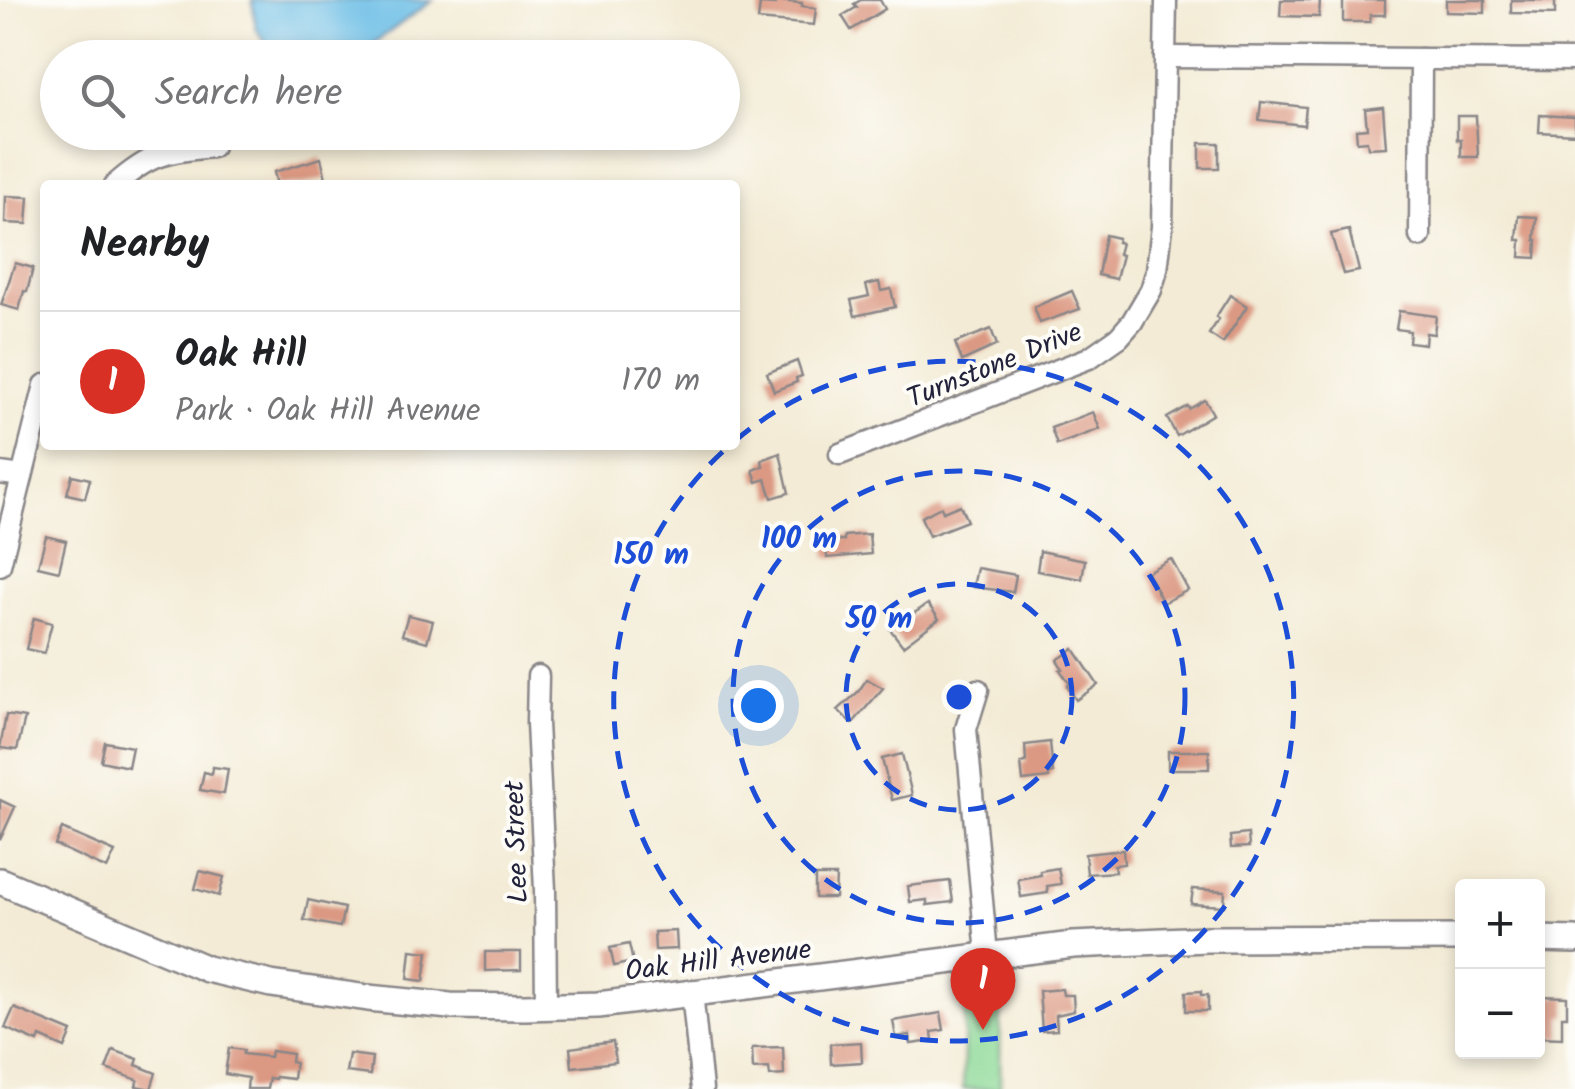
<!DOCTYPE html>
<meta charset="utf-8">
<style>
:root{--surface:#fff;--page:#f6f6f6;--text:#202124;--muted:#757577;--line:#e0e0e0;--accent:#d93025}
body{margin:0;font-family:Kalam,sans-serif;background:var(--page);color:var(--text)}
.controls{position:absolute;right:30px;bottom:30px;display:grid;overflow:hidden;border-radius:10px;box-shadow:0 5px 15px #0003}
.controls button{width:90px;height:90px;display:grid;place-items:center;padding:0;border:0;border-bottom:2px solid var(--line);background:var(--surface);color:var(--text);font:50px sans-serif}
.you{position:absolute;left:758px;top:705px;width:35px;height:35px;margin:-25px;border:8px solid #fff;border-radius:50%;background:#1a73e8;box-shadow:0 0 0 15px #1a73e833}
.badge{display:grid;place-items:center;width:65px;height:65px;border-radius:50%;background:var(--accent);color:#fff;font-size:32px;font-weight:700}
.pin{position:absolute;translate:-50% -82px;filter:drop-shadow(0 2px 5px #0008)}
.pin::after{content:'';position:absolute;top:52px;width:35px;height:30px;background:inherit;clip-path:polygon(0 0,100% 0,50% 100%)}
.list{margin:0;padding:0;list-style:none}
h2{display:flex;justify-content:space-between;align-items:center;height:130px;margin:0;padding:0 40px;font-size:42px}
h2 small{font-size:32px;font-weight:400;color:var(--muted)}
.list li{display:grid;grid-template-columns:65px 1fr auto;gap:30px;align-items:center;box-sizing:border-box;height:140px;padding:0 40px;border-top:2px solid var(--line)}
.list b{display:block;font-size:38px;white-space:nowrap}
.list p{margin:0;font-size:32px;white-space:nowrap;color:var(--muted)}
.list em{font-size:32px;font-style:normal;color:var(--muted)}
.icon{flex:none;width:55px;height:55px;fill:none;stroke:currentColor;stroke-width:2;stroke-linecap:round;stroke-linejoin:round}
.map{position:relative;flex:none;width:1575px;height:1089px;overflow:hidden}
.search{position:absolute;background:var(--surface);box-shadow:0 5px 15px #0003;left:40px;top:40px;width:700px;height:110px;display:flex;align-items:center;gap:25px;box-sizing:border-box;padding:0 35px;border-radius:55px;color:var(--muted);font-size:38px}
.panel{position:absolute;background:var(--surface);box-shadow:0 5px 15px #0003;left:40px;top:180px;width:700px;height:270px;border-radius:10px}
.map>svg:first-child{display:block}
.green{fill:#8cd997;stroke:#577e69;stroke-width:2.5}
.water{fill:#6abde6;stroke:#467090;stroke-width:2.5}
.building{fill:#db9882}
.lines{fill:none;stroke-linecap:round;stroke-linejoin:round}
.minor-casing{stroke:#8a8688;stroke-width:25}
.major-casing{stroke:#8a8688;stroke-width:30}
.minor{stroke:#fff;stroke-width:20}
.major{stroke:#fff;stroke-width:25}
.ring{fill:none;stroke:#1d4ed8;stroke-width:5;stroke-dasharray:18 12}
.labels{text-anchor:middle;stroke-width:8;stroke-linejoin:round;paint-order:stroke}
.street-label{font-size:28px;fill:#22223b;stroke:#fdfcf7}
.centre{fill:#1d4ed8;stroke:#fdfcf7;stroke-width:5}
.ring-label{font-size:30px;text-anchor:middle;font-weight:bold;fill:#1d4ed8;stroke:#fdfcf7;stroke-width:8;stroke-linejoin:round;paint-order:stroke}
</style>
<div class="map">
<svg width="1575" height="1089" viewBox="0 0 1575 1089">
<rect width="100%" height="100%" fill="#fdfcf7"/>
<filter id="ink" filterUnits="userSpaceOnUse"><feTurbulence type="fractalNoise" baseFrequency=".01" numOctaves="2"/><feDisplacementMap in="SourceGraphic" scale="20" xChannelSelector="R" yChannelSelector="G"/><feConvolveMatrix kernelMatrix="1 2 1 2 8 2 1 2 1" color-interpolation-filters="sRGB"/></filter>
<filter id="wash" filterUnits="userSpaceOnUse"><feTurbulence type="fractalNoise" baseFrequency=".0048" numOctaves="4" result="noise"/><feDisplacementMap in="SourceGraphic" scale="40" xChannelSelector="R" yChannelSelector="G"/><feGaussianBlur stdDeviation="2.25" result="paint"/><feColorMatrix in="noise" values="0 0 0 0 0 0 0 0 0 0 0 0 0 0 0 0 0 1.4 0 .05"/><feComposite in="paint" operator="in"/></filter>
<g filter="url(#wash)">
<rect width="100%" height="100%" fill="#f3ebd5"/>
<!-- green -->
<polygon class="green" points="1001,967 1000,1089 963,1089 966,971"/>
<!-- water -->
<polygon class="water" points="252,0 433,0 366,49 348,52 345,58 275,57 256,28"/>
<g id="blocks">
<!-- building -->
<g class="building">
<polygon points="861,0 880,0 885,9 851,30 842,16 857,7 854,4"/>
<polygon points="1281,0 1320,0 1319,17 1280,16"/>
<polygon points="1343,0 1385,0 1385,15 1370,15 1370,22 1343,22"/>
<polygon points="1446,0 1485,0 1485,13 1446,12"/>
<polygon points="1511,0 1555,0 1555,14 1511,13"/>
<polygon points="776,1 802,3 802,6 816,8 814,25 758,20 760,4 775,5"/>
<polygon points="1261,102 1306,107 1304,125 1259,120"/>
<polygon points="1383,107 1386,147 1368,148 1367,141 1357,142 1356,129 1367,128 1365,109"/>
<polygon points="1540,115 1575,117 1575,134 1539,132"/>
<polygon points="1457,116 1476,116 1478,157 1461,157 1461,140 1457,140"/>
<rect x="1200" y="143" width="19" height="25"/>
<polygon points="321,158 326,178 301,185 277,185 274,172"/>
<polygon points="6,196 29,197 27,224 5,223"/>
<polygon points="1519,216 1537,217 1535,240 1537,240 1536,258 1520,257 1521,240 1517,240"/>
<polygon points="1349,230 1359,271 1343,274 1331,234"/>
<polygon points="1105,235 1118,238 1117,242 1121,243 1118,254 1122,255 1116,279 1098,275"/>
<polygon points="15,263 33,268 27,292 24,291 19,310 1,305"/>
<polygon points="879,282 881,291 891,289 895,307 855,316 851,300 869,296 866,285"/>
<polygon points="1072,291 1080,309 1040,323 1034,307"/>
<polygon points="1230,295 1247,306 1223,343 1209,334 1219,319 1216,317"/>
<polygon points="1399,311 1436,316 1434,334 1426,333 1425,344 1409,342 1410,331 1396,329"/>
<polygon points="991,329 997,345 962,361 955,343"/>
<polygon points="797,361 802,376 796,378 797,382 774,391 767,373"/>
<polygon points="1205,400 1213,414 1177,436 1167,418 1188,406 1189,409"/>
<polygon points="1093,412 1100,429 1057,445 1051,428"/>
<polygon points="780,453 789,493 772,498 766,479 757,482 753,470 763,466 762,460"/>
<polygon points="72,475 90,479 85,498 67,494"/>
<polygon points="960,505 967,521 929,536 921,517 941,507 943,512"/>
<polygon points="869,534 871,554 827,558 826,541 844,540 844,536"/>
<polygon points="46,536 66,541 59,571 38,566"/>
<polygon points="1040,551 1085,560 1082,579 1037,571"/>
<polygon points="1171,559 1188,590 1163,603 1147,572"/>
<polygon points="977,568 1016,575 1013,592 973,587"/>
<polygon points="928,604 939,619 903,646 890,629"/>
<polygon points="408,615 433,621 427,642 402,635"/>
<polygon points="34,618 52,623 44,653 26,649"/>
<polygon points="1074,649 1098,685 1076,700 1067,686 1070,684 1060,670 1063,669 1057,660"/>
<polygon points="867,679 883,688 852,724 838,710 858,692"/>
<polygon points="6,715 25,718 17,750 0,748"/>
<polygon points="105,742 132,747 128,767 101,761"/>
<polygon points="1050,742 1053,773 1049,774 1049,778 1023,781 1021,763 1026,762 1025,745"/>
<rect x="1168" y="751" width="41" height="18"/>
<polygon points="902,754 912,795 892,800 882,759"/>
<polygon points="213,767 228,769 224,794 200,790 204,772 212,774"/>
<polygon points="0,800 15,807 0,840"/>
<polygon points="62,829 115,852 107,869 55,845"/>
<polygon points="1248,834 1249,847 1231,848 1230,836"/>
<polygon points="1123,850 1124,864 1114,865 1115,872 1087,874 1085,854"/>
<polygon points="1058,868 1061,884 1047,886 1048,893 1021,897 1018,879 1041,875 1040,871"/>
<polygon points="200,871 224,877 219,896 195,889"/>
<polygon points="815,876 836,876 835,898 815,898"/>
<polygon points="950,881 953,902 927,905 927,900 910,902 908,886"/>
<polygon points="1193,889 1225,891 1224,906 1191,904"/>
<polygon points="308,900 344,908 340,927 304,920"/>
<polygon points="676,931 677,949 655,950 654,932"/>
<polygon points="629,944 633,962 614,966 610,948"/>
<polygon points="411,950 428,952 424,981 408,979"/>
<polygon points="485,952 521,952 521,970 485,971"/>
<polygon points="1062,989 1063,995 1073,995 1074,1011 1056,1015 1057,1030 1042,1031 1039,991"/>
<polygon points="1201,991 1201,995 1208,995 1208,1011 1186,1011 1186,992"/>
<polygon points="1538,996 1567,997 1567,1016 1562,1016 1562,1038 1538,1037"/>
<polygon points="14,1008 72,1032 65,1048 40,1037 38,1042 5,1028"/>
<polygon points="941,1013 944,1030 932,1032 933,1041 911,1044 910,1035 896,1037 893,1021"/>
<polygon points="613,1042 616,1062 572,1067 570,1048"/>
<polygon points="861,1042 862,1062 831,1064 830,1044"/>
<polygon points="783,1047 784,1075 770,1076 769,1068 753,1069 752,1048"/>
<polygon points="229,1048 244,1050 243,1054 270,1057 271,1051 292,1054 291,1062 295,1063 293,1079 275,1077 275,1079 269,1078 267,1089 247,1089 248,1078 225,1074"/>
<polygon points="113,1050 138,1059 136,1065 156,1073 151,1089 136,1086 138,1080 106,1069"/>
<polygon points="349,1054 372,1057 370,1075 346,1072"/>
</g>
</g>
</g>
<g filter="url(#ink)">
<use href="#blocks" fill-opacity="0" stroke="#8a8688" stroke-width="2.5"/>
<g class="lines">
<defs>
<g id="minor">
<polyline points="1165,57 1575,60"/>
<path d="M115 185C151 153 166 152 212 147"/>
<polyline points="1420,236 1421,59"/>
<polyline points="840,454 1089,358 1119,337 1132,322 1151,290 1157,270 1162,227 1166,0"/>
<polyline points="0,473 22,476"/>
<polyline points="0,565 45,385"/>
<polyline points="538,676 537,723 545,890 546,1007"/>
<polyline points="978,690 966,729 987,954"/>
<polyline points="692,992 702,1089"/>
</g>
<g id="major">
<polyline points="0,881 207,969 271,984 368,998 450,1006 525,1007 598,1005 1073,945 1207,939 1462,938"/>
<polyline points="1538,939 1575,940"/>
</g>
</defs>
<!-- minor casing -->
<use href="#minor" class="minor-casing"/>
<!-- major casing -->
<use href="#major" class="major-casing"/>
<!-- minor -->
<use href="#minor" class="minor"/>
<!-- major -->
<use href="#major" class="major"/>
</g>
</g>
<!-- distance rings -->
<g class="ring">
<circle cx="959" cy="697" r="113"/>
<circle cx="959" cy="697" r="226"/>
<path d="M736 440A340 340 0 1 1 729 446"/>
</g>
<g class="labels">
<!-- street labels -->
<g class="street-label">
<text transform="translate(994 364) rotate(-22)" y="10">Turnstone Drive</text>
<text transform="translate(515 842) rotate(-92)" y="10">Lee Street</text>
<text transform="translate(718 959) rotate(-7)" y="10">Oak Hill Avenue</text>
</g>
</g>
<circle cx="959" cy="697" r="15" class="centre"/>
<g class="ring-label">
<text x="799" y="548">100 m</text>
<text x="651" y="564">150 m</text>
<text x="879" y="628">50 m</text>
</g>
</svg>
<div class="controls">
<button>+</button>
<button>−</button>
</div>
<div class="you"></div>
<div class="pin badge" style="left:983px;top:1030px">1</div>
<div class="search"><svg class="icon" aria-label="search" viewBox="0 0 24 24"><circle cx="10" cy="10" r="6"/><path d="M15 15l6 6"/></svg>Search here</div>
<section class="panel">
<h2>Nearby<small></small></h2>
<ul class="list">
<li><span class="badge">1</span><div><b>Oak Hill</b><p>Park · Oak Hill Avenue</p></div><em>170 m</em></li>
</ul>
</section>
</div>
